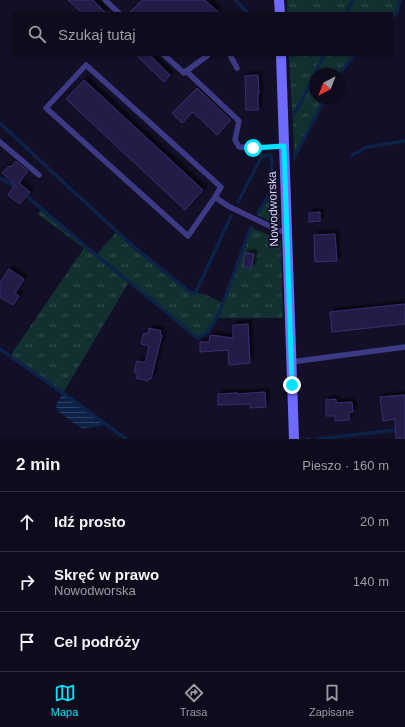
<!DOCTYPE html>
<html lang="pl">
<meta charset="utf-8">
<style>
:root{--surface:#0e0b1c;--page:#1c1929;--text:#f1f3f6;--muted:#9b9ba3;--line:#2e2b3b;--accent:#00e5ff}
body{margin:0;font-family:Arial,sans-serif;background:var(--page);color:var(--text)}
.compass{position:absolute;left:309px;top:68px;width:36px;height:36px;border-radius:50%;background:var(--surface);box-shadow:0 1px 3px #0004;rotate:222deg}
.stop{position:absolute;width:12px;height:12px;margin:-9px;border:3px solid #00e5ff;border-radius:50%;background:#fff}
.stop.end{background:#00e5ff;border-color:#fff;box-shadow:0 1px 4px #0008}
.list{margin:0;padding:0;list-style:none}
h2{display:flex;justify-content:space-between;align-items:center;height:52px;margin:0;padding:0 16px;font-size:17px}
h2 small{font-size:13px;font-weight:400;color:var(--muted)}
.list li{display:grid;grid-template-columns:26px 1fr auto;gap:12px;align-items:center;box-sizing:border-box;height:60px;padding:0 16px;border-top:1px solid var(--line)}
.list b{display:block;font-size:15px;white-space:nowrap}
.list p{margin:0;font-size:13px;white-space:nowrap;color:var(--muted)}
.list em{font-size:13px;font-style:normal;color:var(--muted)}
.icon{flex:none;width:22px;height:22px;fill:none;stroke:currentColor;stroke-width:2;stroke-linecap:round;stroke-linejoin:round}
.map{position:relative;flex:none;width:405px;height:439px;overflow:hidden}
.search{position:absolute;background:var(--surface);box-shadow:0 1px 3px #0004;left:12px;right:12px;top:12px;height:44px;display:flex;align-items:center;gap:10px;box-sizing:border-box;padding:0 14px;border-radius:0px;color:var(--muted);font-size:15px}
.sheet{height:232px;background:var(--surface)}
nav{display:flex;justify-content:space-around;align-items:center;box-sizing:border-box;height:56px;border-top:1px solid var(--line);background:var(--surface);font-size:11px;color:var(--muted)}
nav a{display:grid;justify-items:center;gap:2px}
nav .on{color:var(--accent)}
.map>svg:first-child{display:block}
.grass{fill:url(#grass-tufts)}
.water{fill:url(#water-rules)}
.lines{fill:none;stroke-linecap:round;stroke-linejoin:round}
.stream{stroke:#0c2248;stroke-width:3.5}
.building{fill:#241b47;stroke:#3b2d73;filter:url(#shadow)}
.lane{stroke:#3d3a85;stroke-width:5.5}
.secondary{stroke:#6f6bff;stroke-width:10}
.route{stroke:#00e5ff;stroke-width:5}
.labels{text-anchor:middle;stroke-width:3.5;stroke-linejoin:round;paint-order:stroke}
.street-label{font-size:12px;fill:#d9d4ff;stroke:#130f26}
</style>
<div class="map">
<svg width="405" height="439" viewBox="0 0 405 439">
<defs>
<pattern id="grass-tufts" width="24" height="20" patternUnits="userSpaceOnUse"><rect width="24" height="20" fill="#12302f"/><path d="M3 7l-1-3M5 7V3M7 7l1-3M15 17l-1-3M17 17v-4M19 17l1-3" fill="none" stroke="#344d4e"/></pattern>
<pattern id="water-rules" width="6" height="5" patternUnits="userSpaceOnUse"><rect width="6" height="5" fill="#0c2248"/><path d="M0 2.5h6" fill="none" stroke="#2f4163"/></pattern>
<filter id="shadow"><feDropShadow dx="3.5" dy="-3.5" stdDeviation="1" flood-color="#0009"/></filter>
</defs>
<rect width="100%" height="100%" fill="#130f26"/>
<!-- grass -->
<g class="grass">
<polygon points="287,0 399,0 396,12 392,17 392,13 287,13"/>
<polygon points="289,55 354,55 346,63 339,74 315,74 315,98 324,98 294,157 293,115 292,111"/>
<polygon points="273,189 278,189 280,227 257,215"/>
<path d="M41 209 96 255 117 231 134 247 190 293C202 291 212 298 223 303L251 227 281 241 283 318H217L207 333 197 338 164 310 129 282 63 393 10 356 84 248 38 214Z"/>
</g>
<!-- water -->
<polygon class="water" points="63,393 105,423 102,426 84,428 79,427 57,410 56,405"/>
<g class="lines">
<!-- stream -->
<g class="stream">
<polyline points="235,0 248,13"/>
<polyline points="346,13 353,0"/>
<polyline points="392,18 397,12 400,0"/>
<polyline points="339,75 348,62 355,55"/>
<polyline points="293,115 301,102 324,55"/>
<polyline points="0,123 63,182 134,247 191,293 196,292 231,216"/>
<polyline points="352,155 367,147 405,141"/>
<polyline points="294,158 325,98"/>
<polyline points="0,178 17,188"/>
<polyline points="23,193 96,255 164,310 197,338 207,333 217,318 223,303 251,227"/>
<polyline points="238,202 262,156 271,155 273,189 258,213"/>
<polyline points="0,349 63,393 126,439"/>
<polyline points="307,439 310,439"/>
<polyline points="318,439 405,429"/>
</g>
</g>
<!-- building -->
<g class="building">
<polygon points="68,0 93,0 106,13 82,13"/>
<polygon points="142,0 205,0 219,13 129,13"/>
<polygon points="136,55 150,55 170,75 164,82"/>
<polygon points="258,75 259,94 258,94 258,110 246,110 245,76"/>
<polygon points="84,80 203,190 185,210 66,99"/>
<polygon points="197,88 231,120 217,135 193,112 182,123 172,113"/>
<polygon points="16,161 28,171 19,183 30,192 20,204 8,195 15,185 2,173 9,166 10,167"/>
<polygon points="320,212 320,221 309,222 309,213"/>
<polygon points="335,234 337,261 315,262 314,235"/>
<polygon points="245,253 254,254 251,268 243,267"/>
<polygon points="9,269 24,279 15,293 19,296 13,305 0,297 0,283"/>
<polygon points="405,304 405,324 332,332 330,312"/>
<polygon points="248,324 250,363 229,365 228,350 200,352 200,342 209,342 210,335 233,338 233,325"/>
<polygon points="149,328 161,331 160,334 162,335 151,379 149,378 148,381 136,378 138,373 134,372 137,361 145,363 149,346 141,344 144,333 148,334"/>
<polygon points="265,392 266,407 250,408 250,404 218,405 218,394 238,393 238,394"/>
<polygon points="405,395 405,439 396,439 395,419 383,421 380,397"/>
<polygon points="336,399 336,403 352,402 353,412 349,412 349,420 335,421 335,416 326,416 326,400"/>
</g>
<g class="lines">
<!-- lane -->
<g class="lane">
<polyline points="105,0 119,13"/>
<polyline points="164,55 184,73 208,55"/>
<polyline points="230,55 237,68"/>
<polyline points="186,71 239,121 235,140 239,147 253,148 284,146"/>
<polyline points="0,142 39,175"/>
<polyline points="215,197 188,236 46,108 86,65 221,187 215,197 228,206 280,231 287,232"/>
<polyline points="291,362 405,347"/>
</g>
<!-- secondary -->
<g class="secondary">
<polyline points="279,0 280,13"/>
<polyline points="281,55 294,439"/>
</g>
</g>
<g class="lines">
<!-- route -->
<polyline class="route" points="253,148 284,146 292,385"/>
</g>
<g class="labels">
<!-- street labels -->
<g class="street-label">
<text transform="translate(273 209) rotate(-92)" y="4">Nowodworska</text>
</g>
</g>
</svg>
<svg class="compass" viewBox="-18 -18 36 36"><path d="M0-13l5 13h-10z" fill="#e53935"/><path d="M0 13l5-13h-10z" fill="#9b9ba3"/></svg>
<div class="stop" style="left:253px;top:148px"></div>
<div class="stop end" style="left:292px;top:385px"></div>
<div class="search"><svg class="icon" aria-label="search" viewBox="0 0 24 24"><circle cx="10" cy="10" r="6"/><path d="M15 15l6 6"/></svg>Szukaj tutaj</div>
</div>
<section class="sheet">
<h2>2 min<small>Pieszo · 160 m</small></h2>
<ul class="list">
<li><svg class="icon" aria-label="ahead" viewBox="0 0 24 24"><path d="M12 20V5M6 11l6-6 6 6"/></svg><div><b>Idź prosto</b></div><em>20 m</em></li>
<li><svg class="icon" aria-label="right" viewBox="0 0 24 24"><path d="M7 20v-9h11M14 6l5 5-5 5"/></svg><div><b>Skręć w prawo</b><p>Nowodworska</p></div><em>140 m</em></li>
<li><svg class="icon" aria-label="arrive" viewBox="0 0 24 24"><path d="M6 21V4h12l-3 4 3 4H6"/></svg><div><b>Cel podróży</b></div></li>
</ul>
</section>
<nav>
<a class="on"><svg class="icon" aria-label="map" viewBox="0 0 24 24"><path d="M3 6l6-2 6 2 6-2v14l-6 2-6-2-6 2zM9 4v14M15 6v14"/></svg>Mapa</a>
<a><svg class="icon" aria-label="directions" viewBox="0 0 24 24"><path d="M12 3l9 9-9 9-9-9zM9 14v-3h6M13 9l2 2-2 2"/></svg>Trasa</a>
<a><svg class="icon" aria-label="saved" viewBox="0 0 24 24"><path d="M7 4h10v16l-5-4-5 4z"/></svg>Zapisane</a>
</nav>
